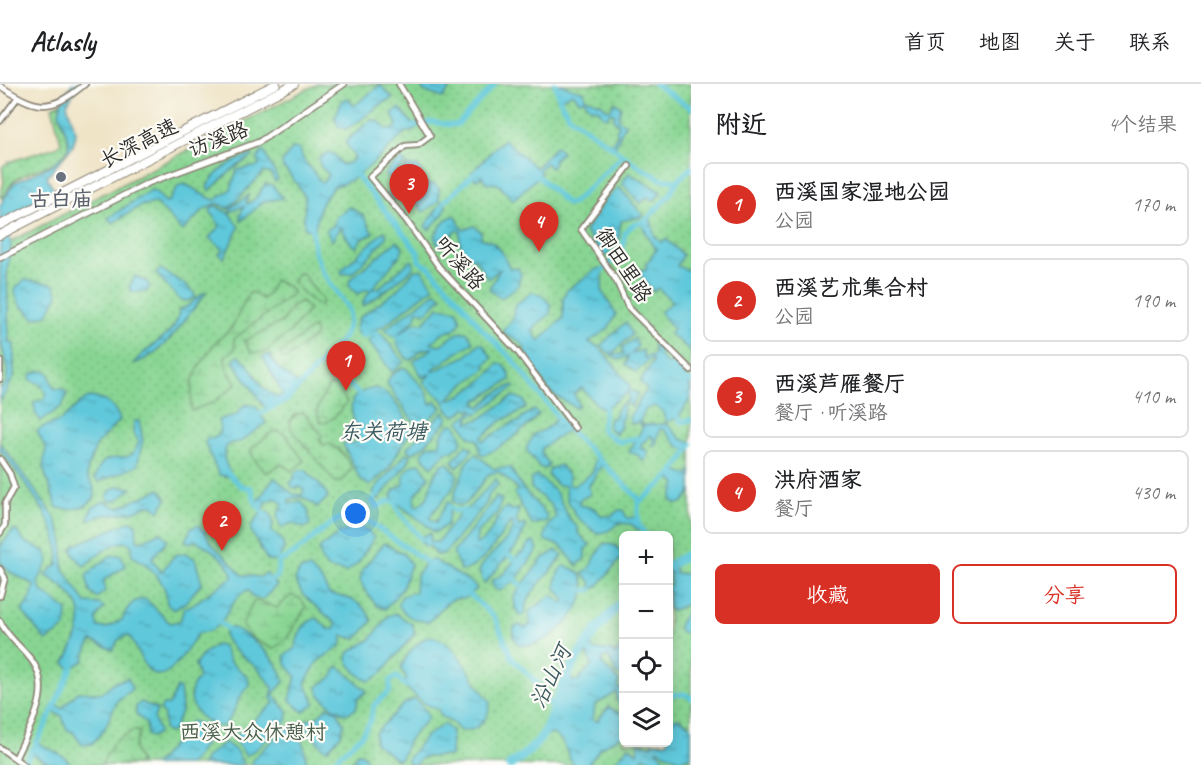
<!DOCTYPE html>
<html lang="zh">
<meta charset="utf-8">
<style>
:root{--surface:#fff;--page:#f2f2f2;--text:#202124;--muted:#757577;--line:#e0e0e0;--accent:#d93025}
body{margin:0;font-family:Caveat,"LXGW WenKai TC",sans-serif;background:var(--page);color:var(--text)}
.controls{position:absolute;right:18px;bottom:18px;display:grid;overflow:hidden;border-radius:9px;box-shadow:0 3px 15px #0003}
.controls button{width:54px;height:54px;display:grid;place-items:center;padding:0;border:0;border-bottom:2px solid var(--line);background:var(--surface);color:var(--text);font:30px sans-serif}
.you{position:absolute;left:356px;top:430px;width:21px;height:21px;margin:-15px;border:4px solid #fff;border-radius:50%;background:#1a73e8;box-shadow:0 0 0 9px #1a73e833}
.badge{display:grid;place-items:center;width:39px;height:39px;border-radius:50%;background:var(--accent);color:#fff;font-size:20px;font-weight:700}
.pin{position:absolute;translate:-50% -50px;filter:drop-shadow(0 2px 3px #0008)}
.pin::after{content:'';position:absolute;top:32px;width:21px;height:18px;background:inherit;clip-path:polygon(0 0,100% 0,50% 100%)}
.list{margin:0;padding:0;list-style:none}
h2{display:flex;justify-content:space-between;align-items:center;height:78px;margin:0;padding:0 24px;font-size:26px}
h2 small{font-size:20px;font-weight:400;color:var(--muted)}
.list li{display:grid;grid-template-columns:39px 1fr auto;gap:18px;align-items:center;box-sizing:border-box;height:84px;margin:0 12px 12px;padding:0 12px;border:2px solid var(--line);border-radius:9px}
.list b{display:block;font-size:22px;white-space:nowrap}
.list p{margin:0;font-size:20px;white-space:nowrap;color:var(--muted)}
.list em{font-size:20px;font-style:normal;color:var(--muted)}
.actions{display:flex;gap:12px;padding:18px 24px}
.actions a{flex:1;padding:14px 0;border:2px solid var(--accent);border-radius:9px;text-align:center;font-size:21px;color:var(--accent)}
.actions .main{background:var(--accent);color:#fff}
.icon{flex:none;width:33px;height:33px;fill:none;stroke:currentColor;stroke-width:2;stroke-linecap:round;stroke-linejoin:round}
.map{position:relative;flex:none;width:691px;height:681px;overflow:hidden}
header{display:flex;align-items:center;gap:36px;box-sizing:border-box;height:84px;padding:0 30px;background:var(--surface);border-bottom:2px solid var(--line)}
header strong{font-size:28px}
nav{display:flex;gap:33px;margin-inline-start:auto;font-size:21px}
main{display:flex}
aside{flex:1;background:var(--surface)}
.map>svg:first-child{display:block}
.green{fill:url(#green-dots);stroke:#5a805f;stroke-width:1.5;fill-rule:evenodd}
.wetland{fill:url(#wetland-marsh);stroke:#5a805f;stroke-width:1.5}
.water{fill:url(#water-ripples);stroke:#457a83;stroke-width:1.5}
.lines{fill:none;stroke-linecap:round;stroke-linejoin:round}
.canal{stroke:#5fc8db;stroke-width:5}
.river{stroke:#5fc8db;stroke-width:9}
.minor-casing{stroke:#8d8778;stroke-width:8}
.tertiary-casing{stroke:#8d8778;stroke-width:8}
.motorway-casing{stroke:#8d8778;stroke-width:10}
.minor{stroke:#fff;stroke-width:4.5}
.tertiary{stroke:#fff;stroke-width:5}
.motorway{stroke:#fff;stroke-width:8}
.worship-dot{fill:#6b7280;stroke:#fdfcf7;stroke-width:2}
.labels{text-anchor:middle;stroke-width:4.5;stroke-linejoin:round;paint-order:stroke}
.street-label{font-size:21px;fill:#2b2b2b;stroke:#fdfcf7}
.worship-label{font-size:21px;font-weight:bold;fill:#5b616d;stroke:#fdfcf7}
.park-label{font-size:21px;fill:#475e4a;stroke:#fdfcf7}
.water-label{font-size:22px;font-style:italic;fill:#3b5a60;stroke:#fdfcf7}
</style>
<header>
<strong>Atlasly</strong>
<nav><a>首页</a><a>地图</a><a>关于</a><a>联系</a></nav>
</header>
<main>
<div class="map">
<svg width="691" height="681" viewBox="0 0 691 681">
<defs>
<pattern id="green-dots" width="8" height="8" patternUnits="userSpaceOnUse" patternTransform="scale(1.5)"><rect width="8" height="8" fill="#88d593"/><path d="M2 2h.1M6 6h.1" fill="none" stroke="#76b77f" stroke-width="1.8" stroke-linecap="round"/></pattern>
<pattern id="wetland-marsh" width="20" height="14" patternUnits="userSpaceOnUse" patternTransform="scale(1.5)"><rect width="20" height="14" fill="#88d593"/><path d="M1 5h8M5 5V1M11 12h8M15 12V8" fill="none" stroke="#76b77f"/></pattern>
<pattern id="water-ripples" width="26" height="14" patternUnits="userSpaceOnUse" patternTransform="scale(1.5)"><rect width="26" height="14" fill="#5fc8db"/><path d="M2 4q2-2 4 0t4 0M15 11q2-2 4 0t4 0" fill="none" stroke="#4fa3b2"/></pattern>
</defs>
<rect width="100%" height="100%" fill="#fdfcf7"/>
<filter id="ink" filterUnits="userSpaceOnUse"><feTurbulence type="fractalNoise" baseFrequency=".0167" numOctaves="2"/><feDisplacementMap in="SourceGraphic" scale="12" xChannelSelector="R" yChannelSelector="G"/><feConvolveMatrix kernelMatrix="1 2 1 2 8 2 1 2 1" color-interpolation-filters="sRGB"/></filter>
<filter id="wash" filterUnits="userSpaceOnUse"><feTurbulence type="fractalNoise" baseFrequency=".008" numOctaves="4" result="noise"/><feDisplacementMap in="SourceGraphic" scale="24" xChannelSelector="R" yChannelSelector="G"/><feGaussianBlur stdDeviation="1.35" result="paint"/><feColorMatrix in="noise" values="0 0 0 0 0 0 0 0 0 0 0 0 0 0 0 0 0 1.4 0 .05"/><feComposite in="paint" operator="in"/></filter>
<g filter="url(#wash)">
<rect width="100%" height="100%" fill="#efe3c5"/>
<!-- green -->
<g class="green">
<path d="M317 0H691V681H0V163ZM624 452H668V658H624Z"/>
<path d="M61 18C55 37 71 49 68 63 64 82 25 86 13 98 9 102 6 109 3 114L0 113 4 98 2 83 9 78 56 63 61 59 52 23Z"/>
</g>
<!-- wetland -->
<g class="wetland">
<path d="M302 189 323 217 320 222C307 216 303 207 293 198L297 190Z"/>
<polygon points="274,196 289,203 293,209 234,255 235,265 225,272 226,282 236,300 214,318 191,327 192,298 199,283 214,260 232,243 249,209 254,209 262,215 268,210"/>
<polygon points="301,217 309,226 291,247 264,269 251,268 244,257 282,238 292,222"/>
<polygon points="313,243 316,251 287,275 282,274 280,270"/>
<path d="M336 301 347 318C340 327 333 338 321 339 312 324 322 316 329 302Z"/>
<path d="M304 329 322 351 320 356 323 361 329 360C341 365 346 373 352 384L341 397 335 398 291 345 290 337 296 330Z"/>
<polygon points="279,347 286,351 304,377 292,387 281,380 266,389 253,374 251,365 272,348"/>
<polygon points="291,511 301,515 306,523 286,556 273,565 253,555 242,541 253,518 258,517 277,524"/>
<polygon points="134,646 140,648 134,664 140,678 137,681 101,681 114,658"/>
</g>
<!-- water -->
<g class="water">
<polygon points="72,0 79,0 67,20 76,49 73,62 47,93 56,110 9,149 11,162 7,188 9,257 14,260 14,293 0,318 0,306 7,297 7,283 0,254 0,121 14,99 52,81 67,68 69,58 59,28 63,12"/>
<polygon points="420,0 453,0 443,14 423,7"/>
<path d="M555 0C566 0 572 6 584 7L585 14 602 20 608 26 611 25 614 18 621 23 618 35 625 40 614 65 610 62 618 50 616 46 619 42 613 34 615 31 611 28 607 33 603 32 598 25 591 24 584 16 579 17 573 9 560 16Z"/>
<path d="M380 1 393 14C375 21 364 37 345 45L338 42 335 34 342 16 348 14 354 22Z"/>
<path d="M400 24 415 43 414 47 406 48C385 67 360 97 333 103L320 122 315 144 311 147 304 142 305 113C302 107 288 87 283 84L282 78 293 64 300 65 303 75 322 99 329 91 320 82 319 74 329 68 335 71 341 80 349 79 355 74 345 58 371 36 379 37 386 45 393 46 397 41 392 29Z"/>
<path d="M504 55 536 84 556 62 562 69 554 75 553 82 551 84 546 79 539 86 541 90 513 116 498 100 487 99 482 93 476 96 471 89C485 76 493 64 504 55Z"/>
<path d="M263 66 278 95 275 98 271 90 264 88 228 125 217 119 203 126 184 146H181L156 119 140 122 113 139 108 134 151 106 156 108 165 118 169 117 178 102 185 100C196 105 204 113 215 116L231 105 237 86 259 82 258 74Z"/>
<path d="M251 70 253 72 233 85 209 107 207 103C216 85 233 78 251 70Z"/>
<polygon points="401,75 406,79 394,89 394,93 407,82 418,82 428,100 434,100 439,104 439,117 423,128 417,120 415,110 426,101 423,98 397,116 388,111 394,96 385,92 387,87"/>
<polygon points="629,89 661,108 654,117 647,113 640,120 622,99"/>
<polygon points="265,100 272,101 283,114 265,117 241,137 240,131 244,122 230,128 231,124 250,110 246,118 248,120 257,113"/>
<polygon points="619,103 644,132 621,137 618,160 603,174 585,147 605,116"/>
<path d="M443 116 446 121 444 129 429 146 425 142C426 140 442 118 443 116Z"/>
<polygon points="216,122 230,130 239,143 224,174 219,170 223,166 209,154 220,142 210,127 212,123"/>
<polygon points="349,123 363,131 373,150 361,155 357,163 352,161 340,143 332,157 326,146 333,142 336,133"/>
<polygon points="650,131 655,153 661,158 666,155 683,171 677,182 691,187 691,267 670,250 673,244 660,228 672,218 658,204 654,208 640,191 641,185 646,186 646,180 656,166 641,140"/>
<polygon points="453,132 456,132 463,146 474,142 481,148 481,154 492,158 502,168 510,185 517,184 521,189 518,202 501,214 489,205 500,185 488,195 476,176 465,171 460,158 460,147 456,146 440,164 434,153 445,136"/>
<path d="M384 147 387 151C383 161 361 180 352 189L342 190 341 186Z"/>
<path d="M397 157 403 163 401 170 372 205 380 203 410 177H413L414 183C409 189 370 219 363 222V217L370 207 368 205 357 210 349 201 350 195Z"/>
<polygon points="598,184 603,186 602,207 616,230 608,245 589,258 600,264 630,301 629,306 638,309 631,323 627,319 624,320 623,335 620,336 621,342 616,350 608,343 610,335 613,334 618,323 629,315 628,308 604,325 597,321 582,304 574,309 579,321 576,324 551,309 526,274 525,264 519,257 504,250 504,245 512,236 515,221 532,208 542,211 551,221 550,230 537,241 533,248 539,257 563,234 563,215 567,206"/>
<path d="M161 185C174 195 188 199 196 213L188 217 180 216 156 189Z"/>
<polygon points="415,186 422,186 434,203 382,243 360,252 355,246 359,234 395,208"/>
<polygon points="135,192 147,198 150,203 146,208 133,208 129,204"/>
<path d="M24 196 53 200 58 211 47 231 35 234C23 225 16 220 15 205Z"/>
<path d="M436 208 442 213 426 229 418 226 416 234 397 251 414 239H423L439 223 457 226 461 237 454 246 442 249 431 259 440 261 461 247 468 249 473 258 436 283 432 288 466 272 479 259 483 260 492 274 485 281 486 285 465 299 447 316C468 311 485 295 498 280H503L510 290V296L476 317V319L480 323 496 309 513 301 515 303 478 329 469 332 468 339 480 335 514 312 524 316 526 324 501 337 481 354 483 357 514 338H519L522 333 534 326 539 330C531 340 491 374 480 370L478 356 470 353 459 337 474 326 466 324 457 332C445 329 448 322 442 315 436 309 429 305 423 298L430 290 422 294 414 277 433 264 422 266 411 276 407 275 397 260 396 254 385 245Z"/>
<path d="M203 209H206C185 234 166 270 133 280 148 259 178 253 179 226L188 222Z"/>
<path d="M626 238 632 251 612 270H624L622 264 635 254 638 262 632 270 643 266 644 274 654 270 653 256 663 266 659 271 668 281 673 276C682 285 682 291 689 297L691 314 678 334 666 338 662 327 655 322 646 325 640 336 643 341 667 340 681 355 691 358 688 367 679 363 663 345H660L655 362H652L654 356 651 352 642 359 641 365H646L648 370 644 378 638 371 629 368 643 343 638 338 632 340 629 333 647 305 640 298 653 277 651 274 636 288 626 281 628 272 619 276 609 270 601 261Z"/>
<polygon points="377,249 381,249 404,278 392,288 368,257"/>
<polygon points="269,270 276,282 300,302 287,316 266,325 233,277 238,272 247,279 264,305 276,313 283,311 263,273"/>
<polygon points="402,284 406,284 427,308 430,320 436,317 442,324 422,341 412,336 387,299 391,291"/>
<polygon points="40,287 48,288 54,304 64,306 67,310 62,322 41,337 35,329 34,318 43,316 47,310 40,300 30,296 31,290"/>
<path d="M377 304C392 308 405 332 411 346L389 384 370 402 360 395 343 360 346 358 352 360 359 355C352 327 340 309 377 304Z"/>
<path d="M89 313C105 314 115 321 120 336L97 360 88 383 87 392 94 403 95 413C85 426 72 426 57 424L43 383 46 365 37 347C45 340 50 341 59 337 69 332 75 320 89 313Z"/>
<polygon points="245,320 256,322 266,339 240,358 231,359 226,363 224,374 231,393 219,391 205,359 208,353 212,355 218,352 220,345 218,336 236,331"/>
<polygon points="443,328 448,333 446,338 424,362 411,370 407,364"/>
<path d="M556 333 568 346 542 364 541 369 549 380 546 385 539 383 526 365 534 350C543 347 553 342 556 333Z"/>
<path d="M134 337H139L143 356 137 382 99 398 95 395C101 364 121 380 132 370 136 367 137 362 139 357L133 349Z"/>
<polygon points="450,340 456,341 462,354 461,360 453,367 447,367 432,383 424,375 422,369 428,362 440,360 441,351"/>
<path d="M0 359 54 432 63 455V484L86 519 99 520 104 523 96 535 98 543 106 544 122 536C127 524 131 515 146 515L170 539 180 537 184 524 192 521 232 493C232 478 207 462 194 456L191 459 185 457 191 444 198 441C208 448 208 457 215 463 225 472 233 481 242 491L261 493 266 489 277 501 263 515 254 514 248 506C227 514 228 548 199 549 189 559 166 610 146 583 141 575 133 556 128 551L118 556 113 566 92 557 87 565 84 577 70 585 65 579C88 535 88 517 45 491L58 480C64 442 21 396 0 365Z"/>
<polygon points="466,361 473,365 457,384 452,377"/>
<polygon points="407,369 410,372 408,379 378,416 373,409 376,403"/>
<path d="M476 370 494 385 510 383 523 405 547 431V437L532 441 515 410 517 404 499 388 489 390 466 420 457 421 453 417C453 409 465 384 469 375Z"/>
<polygon points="595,373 602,381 589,402 590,411 580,415 579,421 594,424 602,432 611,432 619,426 623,426 627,434 637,433 641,444 638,446 631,440 619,439 608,447 597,450 576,432 567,415 565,401 558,402 548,391 550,385 560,381 569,392 569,401 574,402 593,388"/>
<path d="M420 379 429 393 415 412V422H418L427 414 434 392 442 380 448 379 458 392 451 407 430 432 431 436 436 438 448 417 451 420 447 441 434 449C422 434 402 427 391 412L394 406 404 400C402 389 408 381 420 379Z"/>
<polygon points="691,385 691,408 682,419 676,420 671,415 676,399 667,393 676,386 688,391"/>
<path d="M300 386H306C314 397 323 400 328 413L318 423 302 413 289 415V420L301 417 308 426 310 440 304 444 292 439 281 444 277 432 283 420 275 414 267 418 263 426 270 429 273 436 272 448C287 456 288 468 273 478L267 476 251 447V442L263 426 255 418C265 412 265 402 275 394L293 410 302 411 304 407 301 403 293 404 290 399 294 395V390Z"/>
<polygon points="537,391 556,408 569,434 578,444 578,449 590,461 585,465 585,474 577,482 561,462 546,457 544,453 548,442 556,433 551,421 531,404 531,395"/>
<polygon points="496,395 499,400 490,408 486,420 444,470 436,471 430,462 425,462 420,457 423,452 430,449 431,458 438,458 461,428 468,424"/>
<polygon points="117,402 132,404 116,417 109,417 107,412 111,406"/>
<polygon points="160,405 167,415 159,427 153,421 147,421 133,428 99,432 89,437 88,434 92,424 104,417 118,424"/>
<path d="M496 413 502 415 497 429 477 449 476 460C494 454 493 433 506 423L512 426 519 425 516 437 519 442 524 440 526 443 516 463 484 500 479 487C486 470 512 458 513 440L510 438C499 455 482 484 461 487L453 469Z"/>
<path d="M131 437 136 440 137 456 142 457 161 448 168 456 152 474 161 488 175 471 186 469 195 475 202 499 185 519 173 526 167 520C166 515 167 510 165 506 160 492 145 478 132 472V462L127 458C110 458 97 473 84 482L74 471 72 465 75 461Z"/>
<polygon points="360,443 369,447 374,454 358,479 346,488 327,484 321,475 319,465 340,449"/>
<polygon points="13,446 16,446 25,458 45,467 49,476 38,498 41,506 67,526 66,543 46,557 22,527 31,514 34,501 10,488 0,478 0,463"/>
<polygon points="534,458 538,465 517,495 500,507 494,504 491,497 504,490 519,470 524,468 528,460"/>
<polygon points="384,459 403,469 411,480 402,505 385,525 377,522 364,505 360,496 362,486"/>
<path d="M605 459 616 462 623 472 597 503 591 506V498L582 490C594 483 595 468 605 459Z"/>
<path d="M556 466 563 471C551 491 527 505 524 531L520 532 515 524 514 512 542 475Z"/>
<polygon points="116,471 120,471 126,482 104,496 105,507 97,514 90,508 86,491 110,472"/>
<path d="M434 476 472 499 477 505 464 515C448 511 439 528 429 538 417 537 404 533 398 520L402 512 415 508 416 494 425 477Z"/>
<polygon points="673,479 676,489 684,490 691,486 691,543 685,549 680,548 678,542 690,522 688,520 671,527 669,524 669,503 671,501 669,482"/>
<path d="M563 482C615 490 559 568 519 561L513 552 514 543 520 541 525 544 530 541 529 527 552 511 563 519 565 516 555 503 558 488Z"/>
<path d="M310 484 323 498 329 510C348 513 364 517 372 537L357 555 343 552 341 562 318 577 305 599 315 619 303 628 290 616 296 592 287 582 284 572 295 564C299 550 301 539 317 534L328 545H334L336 540 303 511 295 496 300 486Z"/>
<path d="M395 529 412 540 415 549 381 590 370 597C362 596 351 584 347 576L348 569 371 555 388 532Z"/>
<path d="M231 543C248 549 283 579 284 598L273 610 288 628 287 637 258 664 246 672 233 654 274 619 271 614 273 604C269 599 265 593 261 588 249 574 231 570 224 550Z"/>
<path d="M429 552C457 554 471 598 490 617 490 634 479 648 460 647L454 640 441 632 438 625 425 620 405 603 406 593 401 585C405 571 417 558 429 552Z"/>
<polygon points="623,560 623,593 616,589 608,572 603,574 602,580 619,597 618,603 623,606 623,622 617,617 617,608 595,621 593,636 597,637 609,623 623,631 623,651 601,663 588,681 573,681 562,657 553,650 544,651 570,589 573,597 577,597 592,581 587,570 580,573 590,561 595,566 609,566 616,570"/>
<path d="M216 561H222L230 578 248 593 249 601C236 613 236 632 222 643 200 641 179 613 199 594L195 581 203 570Z"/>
<path d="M338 582 367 607 358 615 356 625 346 630C336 627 317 613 317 603L332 593Z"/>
<polygon points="128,594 132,605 117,617 104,646 92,660 82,661 73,648 67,646 62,632 50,627 53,620 62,624 78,608 101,609 113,599"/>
<polygon points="177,603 180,605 182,624 174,646 169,649 164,646 164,632 160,625 163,621 169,621"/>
<polygon points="415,615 426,627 428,634 409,656 401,674 397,676 375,659 375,649 405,619"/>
<polygon points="141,618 157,625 154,635 159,648 152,653 147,651 146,639 136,630 136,622"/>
<path d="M328 623 337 627 344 640 341 651 327 666C320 663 306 645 305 636L315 634Z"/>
<polygon points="678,634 691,642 691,672 680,676 656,665 671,681 657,681 644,672 642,674 650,681 613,681 629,662 637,669 639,659 652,662 652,659 668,658 669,636"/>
<polygon points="191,637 201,640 210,651 197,672 188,681 152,681 160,676"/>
<polygon points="444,640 452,647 451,672 423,673 414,681 410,680 407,676 409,673 426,652"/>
<path d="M286 643C302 649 307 666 306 681H252V676Z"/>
<path d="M37 658C49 667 63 668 71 681H50L31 669Z"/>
<polygon points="225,658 236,667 244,681 202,681 206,673"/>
<polygon points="360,669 364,671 369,681 352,681 356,670"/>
</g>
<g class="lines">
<!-- canal -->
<g class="canal">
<polyline points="555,0 560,17 570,33 640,83 661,95 677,97"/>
<polyline points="655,0 691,24"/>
<polyline points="409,43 432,38 451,41 458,40 495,0"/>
<polyline points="354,88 418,168 419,177 429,183 461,218 482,245 512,275 564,341 641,417"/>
<polyline points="535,89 567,120 573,119 623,71"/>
<polyline points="444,118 478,86"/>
<polyline points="603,186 622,167 625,148 633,141 646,136 671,109 677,97 691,84"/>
<polyline points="360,252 377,249"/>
<polyline points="323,275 358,309"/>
<polyline points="687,295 691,298"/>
<polyline points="605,324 602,346 619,358 636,354"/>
<polyline points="257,331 287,316 344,253 349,239 349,225 323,189 314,166 312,141"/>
<polyline points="678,334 681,338 691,336"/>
<polyline points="226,387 241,402 251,404 255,418 263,428"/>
<polyline points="375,412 373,418 376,423 389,417 395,418 399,428 421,455"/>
<polyline points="450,423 455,427 464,426"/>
<path d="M646 452 638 439V419C660 402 680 385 691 360"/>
<polyline points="508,471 514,475"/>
<path d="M279 477C308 468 331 425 361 432L431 481"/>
<polyline points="515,496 523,503"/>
<polyline points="268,497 277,493 279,477 274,469"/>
<polyline points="585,506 591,506"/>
<polyline points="467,508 495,534 512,574 541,603 554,628"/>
<polyline points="220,539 228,545"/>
<polyline points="668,611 685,610 691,614"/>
<polyline points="24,681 45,643 73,581"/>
<polyline points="329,681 362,651 370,638 374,621 390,607 390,597 396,592 405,601"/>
</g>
<!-- river -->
<g class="river">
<polyline points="668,482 691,469"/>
<path d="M510 681C553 653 545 640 564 599 578 568 600 540 624 516"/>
</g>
</g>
</g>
<g filter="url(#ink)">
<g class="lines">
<defs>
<g id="minor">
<polyline points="399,0 430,52 418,61 405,62 370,93 406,136 439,183 517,267 575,344"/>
<path d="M0 2C36 25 49 30 85 0"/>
<polyline points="0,37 18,13"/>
<polyline points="629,82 581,145 616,196 628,223 691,286"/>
<polyline points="0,276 0,295"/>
<polyline points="0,375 10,390 14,403 5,419 5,441 0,449"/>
<polyline points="0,485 5,494 0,512"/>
<path d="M0 537C5 550 20 562 29 573 56 604 30 642 16 673"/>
<polyline points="0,664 24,681"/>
</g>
<polyline id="tertiary" points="0,174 148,99 259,58 344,0"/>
<g id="motorway">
<polyline points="0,141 276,0"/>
<polyline points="0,151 294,0"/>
</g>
</defs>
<!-- minor casing -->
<use href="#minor" class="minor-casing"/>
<!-- tertiary casing -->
<use href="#tertiary" class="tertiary-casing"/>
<!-- motorway casing -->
<use href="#motorway" class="motorway-casing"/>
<!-- minor -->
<use href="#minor" class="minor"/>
<!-- tertiary -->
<use href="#tertiary" class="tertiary"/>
<!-- motorway -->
<use href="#motorway" class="motorway"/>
</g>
</g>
<!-- markers -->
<circle class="worship-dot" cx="61" cy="93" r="6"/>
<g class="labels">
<!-- street labels -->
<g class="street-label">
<text transform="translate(218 55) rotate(-21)" y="7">访溪路</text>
<text transform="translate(139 59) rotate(-27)" y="7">长深高速</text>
<text transform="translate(460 179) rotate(49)" y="7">听溪路</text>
<text transform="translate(624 181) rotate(57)" y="7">御田里路</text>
</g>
<!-- worship labels -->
<g class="worship-label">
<text x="61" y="122">古白庙</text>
</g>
<!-- park labels -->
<g class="park-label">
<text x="253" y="655">西溪大众休憩村</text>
</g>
<!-- water labels -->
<g class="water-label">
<text x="383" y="355">东关荷塘</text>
<text transform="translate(550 592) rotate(-64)" y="8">沿山河</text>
</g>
</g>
</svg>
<div class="controls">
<button>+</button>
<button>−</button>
<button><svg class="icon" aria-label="locate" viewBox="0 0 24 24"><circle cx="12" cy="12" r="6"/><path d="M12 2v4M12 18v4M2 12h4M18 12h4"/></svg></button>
<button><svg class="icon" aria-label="layers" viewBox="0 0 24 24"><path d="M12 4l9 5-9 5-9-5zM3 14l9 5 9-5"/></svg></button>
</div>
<div class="you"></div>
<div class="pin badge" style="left:346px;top:307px">1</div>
<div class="pin badge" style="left:222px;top:467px">2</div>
<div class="pin badge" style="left:409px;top:130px">3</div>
<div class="pin badge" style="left:539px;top:168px">4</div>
</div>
<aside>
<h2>附近<small>4个结果</small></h2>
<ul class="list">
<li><span class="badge">1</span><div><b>西溪国家湿地公园</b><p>公园</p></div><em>170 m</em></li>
<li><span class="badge">2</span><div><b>西溪艺术集合村</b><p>公园</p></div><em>190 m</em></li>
<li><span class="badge">3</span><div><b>西溪芦雁餐厅</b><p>餐厅 · 听溪路</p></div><em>410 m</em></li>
<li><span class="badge">4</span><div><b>洪府酒家</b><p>餐厅</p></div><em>430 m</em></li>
</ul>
<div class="actions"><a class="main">收藏</a><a>分享</a></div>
</aside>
</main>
